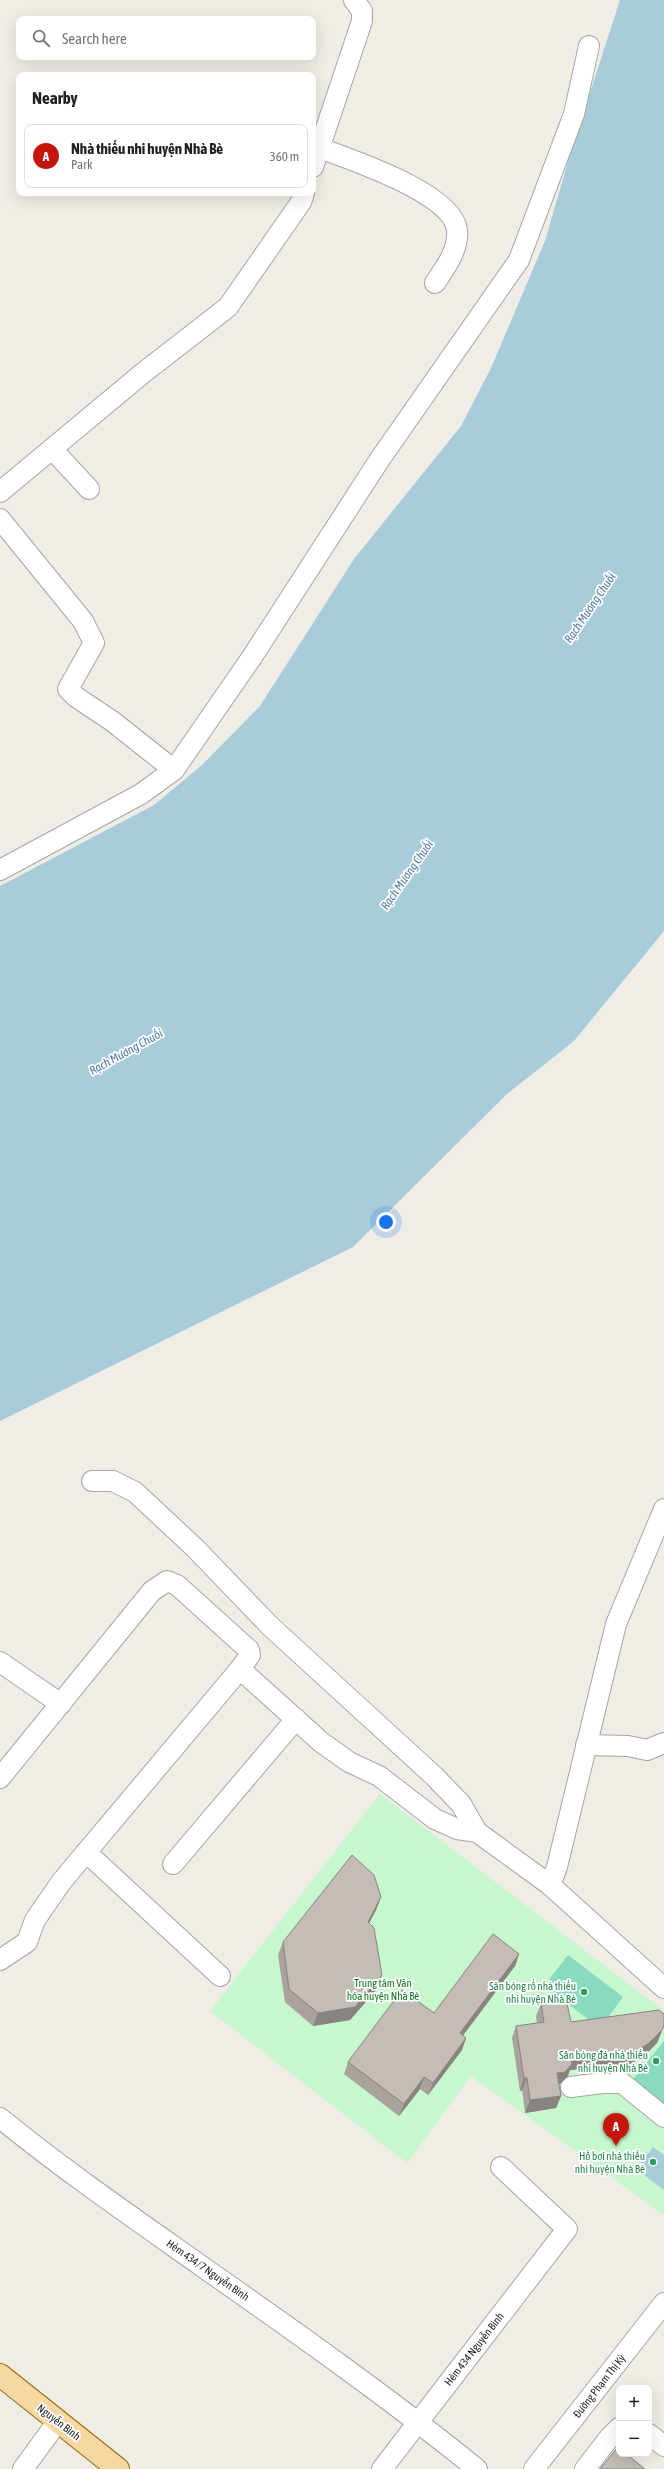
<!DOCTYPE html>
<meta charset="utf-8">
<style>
:root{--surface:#fff;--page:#f2f2f2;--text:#202124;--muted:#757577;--line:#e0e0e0;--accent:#c4160a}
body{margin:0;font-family:"Asap Condensed",sans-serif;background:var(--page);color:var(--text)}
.controls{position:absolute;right:12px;bottom:12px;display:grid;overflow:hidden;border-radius:8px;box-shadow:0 4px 16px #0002}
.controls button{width:36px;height:36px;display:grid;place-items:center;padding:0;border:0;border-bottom:1px solid var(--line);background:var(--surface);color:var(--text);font:20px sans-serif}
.you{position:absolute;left:386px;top:1222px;width:14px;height:14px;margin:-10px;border:3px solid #fff;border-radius:50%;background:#1a73e8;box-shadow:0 0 0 6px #1a73e833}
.badge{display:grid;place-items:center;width:26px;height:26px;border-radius:50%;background:var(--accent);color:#fff;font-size:13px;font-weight:700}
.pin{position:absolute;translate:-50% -33px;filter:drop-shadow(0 1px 2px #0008)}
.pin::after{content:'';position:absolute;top:21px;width:14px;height:12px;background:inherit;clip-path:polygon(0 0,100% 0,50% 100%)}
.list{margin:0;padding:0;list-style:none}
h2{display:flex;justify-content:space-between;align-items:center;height:52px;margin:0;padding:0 16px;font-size:17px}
h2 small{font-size:13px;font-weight:400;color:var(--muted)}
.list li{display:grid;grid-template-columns:26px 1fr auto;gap:12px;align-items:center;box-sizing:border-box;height:64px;margin:0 8px 8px;padding:0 8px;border:1px solid var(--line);border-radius:8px}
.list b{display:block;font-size:15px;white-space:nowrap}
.list p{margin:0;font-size:13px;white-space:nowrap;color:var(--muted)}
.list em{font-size:13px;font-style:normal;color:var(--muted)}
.icon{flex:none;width:22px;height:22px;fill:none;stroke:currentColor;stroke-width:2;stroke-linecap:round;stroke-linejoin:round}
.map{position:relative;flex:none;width:664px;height:2469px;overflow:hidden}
.search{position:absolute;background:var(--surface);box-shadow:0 4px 16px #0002;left:16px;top:16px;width:300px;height:44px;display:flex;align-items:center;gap:10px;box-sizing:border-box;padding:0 14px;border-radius:8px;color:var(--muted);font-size:15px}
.panel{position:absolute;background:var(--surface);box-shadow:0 4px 16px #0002;left:16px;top:72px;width:300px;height:124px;border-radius:8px}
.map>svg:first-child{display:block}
.park{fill:#c6f7cd}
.pitch{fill:#88dac0}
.water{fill:#a9ccdb}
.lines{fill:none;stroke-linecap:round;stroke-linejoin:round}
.minor-casing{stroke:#a6a6a6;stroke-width:22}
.major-casing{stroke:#936d08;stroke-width:24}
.minor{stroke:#fff;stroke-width:20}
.major{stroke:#f7d8a3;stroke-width:22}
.wall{fill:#a9a29d}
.shaded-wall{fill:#89847f}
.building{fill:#c4bcb6;stroke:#89847f}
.leisure-dot{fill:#2e9e5b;stroke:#fff;stroke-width:1.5}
.labels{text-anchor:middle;stroke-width:3.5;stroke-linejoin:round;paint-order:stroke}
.park-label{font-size:11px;fill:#117920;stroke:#fff}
.leisure-label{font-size:11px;fill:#27864d;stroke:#fff;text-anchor:end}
.street-label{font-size:11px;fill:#1f1f1f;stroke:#fff}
.water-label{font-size:12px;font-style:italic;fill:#5078ab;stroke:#fff}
</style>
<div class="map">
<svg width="664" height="2469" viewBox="0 0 664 2469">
<rect width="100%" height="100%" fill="#efede6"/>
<!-- park -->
<polygon class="park" points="380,1794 664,2011 664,2215 471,2076 407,2163 210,2011"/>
<!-- pitch -->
<g class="pitch">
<polygon points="568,1955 623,1997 600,2028 544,1986"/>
<polygon points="664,2041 664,2108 631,2082"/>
</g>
<!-- water -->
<g class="water">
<polygon points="620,0 664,0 664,931 574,1041 507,1094 353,1247 0,1421 0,886 154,805 202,765 260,706 354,559 461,426 491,368 545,241 572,148"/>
<polygon points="653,2147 664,2155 664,2190 636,2169"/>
</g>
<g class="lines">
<defs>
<g id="minor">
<path d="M320 148C351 160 453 193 457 230 459 250 445 268 435 283"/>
<polyline points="313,167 362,21 362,11 354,0"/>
<polyline points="52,449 89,489"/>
<polyline points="0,492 143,373 228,307 301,202 304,193"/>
<polyline points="0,519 83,621 94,643 68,689 76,697 112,721 174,770"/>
<polyline points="0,870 141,794 174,770 252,657 380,459 519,260 574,114 589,46"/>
<polyline points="92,1481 113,1481 135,1492 195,1548 270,1626 434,1776 461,1804 477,1832"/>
<polyline points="0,1662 61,1704"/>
<polyline points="586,1745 628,1746 647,1750 664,1743"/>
<polyline points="0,1778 152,1591 167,1581 177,1585 249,1650 250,1655 240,1669 321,1742 349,1762 379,1776 435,1819 457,1829 477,1832 550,1885 664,1988"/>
<polyline points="86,1852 220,1976"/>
<polyline points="173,1864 296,1719"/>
<polyline points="550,1885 557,1867 616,1624 664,1509"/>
<polyline points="0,1960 27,1942 35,1920 62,1881 240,1669"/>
<polyline points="571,2087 602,2083 622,2083 664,2117"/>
<path d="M0 2118C64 2170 132 2217 200 2265 294 2331 388 2397 477 2469"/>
<polyline points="649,2434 664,2446"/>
<polyline points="23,2469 58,2421"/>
<polyline points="382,2469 567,2229 501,2167"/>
<polyline points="534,2469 664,2303"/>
<polyline points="585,2469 610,2437 619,2428"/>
</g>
<polyline id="major" points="0,2375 118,2469"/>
</defs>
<!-- minor casing -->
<use href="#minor" class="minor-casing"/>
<!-- major casing -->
<use href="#major" class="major-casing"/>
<!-- minor -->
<use href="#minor" class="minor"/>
<!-- major -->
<use href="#major" class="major"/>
</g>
<!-- wall -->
<g class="wall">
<polygon points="381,1897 376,1910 369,1923 378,1988 350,2020 313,2026 285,2002 278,1955 283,1942"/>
<polygon points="519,1954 515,1966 463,2035 466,2038 462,2050 428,2095 420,2089 399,2116 344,2074 348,2062 434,2013"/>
<polygon points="541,2004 571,2022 664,2014 664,2026 657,2043 643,2057 630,2064 570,2070 568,2076 560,2084 559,2084 561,2096 556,2108 525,2113 522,2090 520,2091 512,2038 516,2026 537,2023 536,2016"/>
</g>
<!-- shaded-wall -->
<g class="shaded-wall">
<polygon points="381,1897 376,1910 363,1935 368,1922"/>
<polygon points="519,1954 515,1966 456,2045 460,2033"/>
<polygon points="382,1975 378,1988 350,2020 313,2026 318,2013"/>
<polygon points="664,2025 657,2043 643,2057 630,2064 570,2070 568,2076 560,2084 553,2085 557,2073 571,2058"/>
<polygon points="466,2038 462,2050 428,2095 433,2083"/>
<polygon points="424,2077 420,2089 399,2116 404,2104"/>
<polygon points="524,2078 527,2078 522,2090 520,2091"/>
<polygon points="561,2096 556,2108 525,2113 530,2100"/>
</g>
<!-- building -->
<g class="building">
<polygon points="352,1855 374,1875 381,1897 368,1922 374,1928 382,1975 355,2007 318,2013 289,1989 283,1942"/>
<polygon points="493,1934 519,1954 460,2033 466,2038 433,2083 424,2077 404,2104 348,2062 402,1990 434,2013"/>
<polygon points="566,1999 571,2022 659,2010 664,2014 664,2025 662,2030 648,2044 635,2051 571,2058 572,2064 565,2072 557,2073 561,2096 530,2100 527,2078 524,2078 516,2026 544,2022 541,2004"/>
<polygon points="618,2447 619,2448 619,2454 626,2454 644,2468 644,2469 600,2469"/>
</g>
<!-- markers -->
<g class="leisure-dot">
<circle cx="584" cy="1992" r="4"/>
<circle cx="656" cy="2061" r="4"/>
<circle cx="653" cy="2162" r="4"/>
</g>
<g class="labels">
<!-- park labels -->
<g class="park-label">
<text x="383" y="1987">Trung tâm Văn<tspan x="383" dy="13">hóa huyện Nhà Bè</tspan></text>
</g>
<!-- leisure labels -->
<g class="leisure-label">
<text x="576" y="1990">Sân bóng rổ nhà thiếu<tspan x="576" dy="13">nhi huyện Nhà Bè</tspan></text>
<text x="648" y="2059">Sân bóng đá nhà thiếu<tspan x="648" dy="13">nhi huyện Nhà Bè</tspan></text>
<text x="645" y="2160">Hồ bơi nhà thiếu<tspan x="645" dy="13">nhi huyện Nhà Bè</tspan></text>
</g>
<!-- street labels -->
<g class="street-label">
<text transform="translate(208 2270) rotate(35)" y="4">Hẻm 434/7 Nguyễn Bình</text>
<text transform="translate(474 2349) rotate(-52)" y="4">Hẻm 434 Nguyễn Bình</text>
<text transform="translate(599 2386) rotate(-52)" y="4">Đường Phạm Thị Kỳ</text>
<text transform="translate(59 2422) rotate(38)" y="4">Nguyễn Bình</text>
</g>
<!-- water labels -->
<g class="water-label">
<text transform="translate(590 608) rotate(-56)" y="4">Rạch Mương Chuối</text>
<text transform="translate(407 875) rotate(-55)" y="4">Rạch Mương Chuối</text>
<text transform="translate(126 1052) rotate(-29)" y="4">Rạch Mương Chuối</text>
</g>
</g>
</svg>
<div class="controls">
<button>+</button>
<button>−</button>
</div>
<div class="you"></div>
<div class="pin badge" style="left:616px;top:2146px">A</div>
<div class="search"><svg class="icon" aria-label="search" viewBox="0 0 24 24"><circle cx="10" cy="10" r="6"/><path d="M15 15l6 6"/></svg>Search here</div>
<section class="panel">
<h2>Nearby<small></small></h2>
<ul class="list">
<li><span class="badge">A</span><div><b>Nhà thiếu nhi huyện Nhà Bè</b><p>Park</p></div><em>360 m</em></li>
</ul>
</section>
</div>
